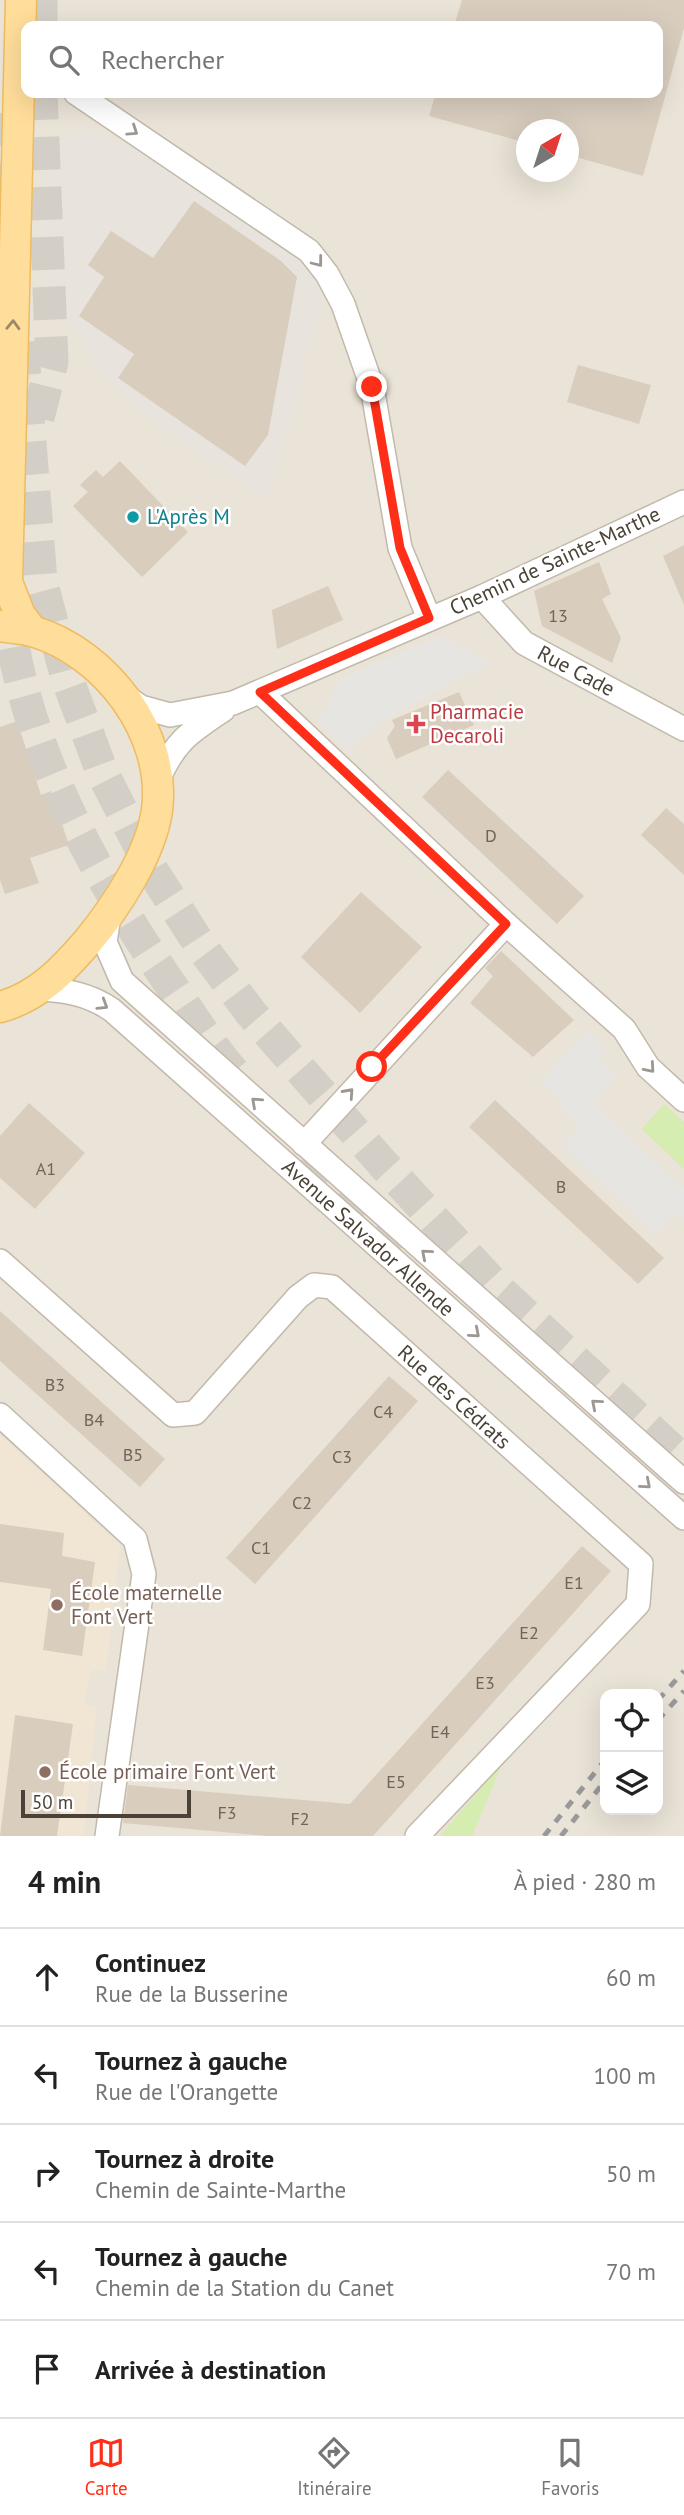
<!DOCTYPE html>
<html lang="fr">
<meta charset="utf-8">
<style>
:root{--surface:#fff;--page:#f2f2f2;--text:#222;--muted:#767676;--line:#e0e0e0;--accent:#ff2e18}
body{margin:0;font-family:"PT Sans",sans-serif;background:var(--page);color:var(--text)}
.controls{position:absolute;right:21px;bottom:21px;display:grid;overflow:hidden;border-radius:14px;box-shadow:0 7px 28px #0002}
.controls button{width:63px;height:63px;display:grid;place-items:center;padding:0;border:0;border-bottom:2px solid var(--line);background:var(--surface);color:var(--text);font:35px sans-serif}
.compass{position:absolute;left:516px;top:119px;width:63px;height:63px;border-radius:50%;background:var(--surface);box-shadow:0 7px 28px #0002;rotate:39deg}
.scale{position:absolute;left:21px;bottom:18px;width:170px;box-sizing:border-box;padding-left:7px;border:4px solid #4b4237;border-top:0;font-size:19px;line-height:24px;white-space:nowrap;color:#4b4237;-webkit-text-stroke:5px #fff;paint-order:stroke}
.stop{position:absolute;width:21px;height:21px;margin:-16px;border:5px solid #ff2e18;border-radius:50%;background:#fff}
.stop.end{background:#ff2e18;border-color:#fff;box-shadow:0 2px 7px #0008}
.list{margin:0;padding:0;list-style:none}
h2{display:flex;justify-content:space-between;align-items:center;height:91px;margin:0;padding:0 28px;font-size:30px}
h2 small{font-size:23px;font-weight:400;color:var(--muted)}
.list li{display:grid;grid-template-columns:46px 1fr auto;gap:21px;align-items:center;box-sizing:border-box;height:98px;padding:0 28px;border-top:2px solid var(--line)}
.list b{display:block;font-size:26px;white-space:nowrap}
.list p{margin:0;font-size:23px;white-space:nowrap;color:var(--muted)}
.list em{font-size:23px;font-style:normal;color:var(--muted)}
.icon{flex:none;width:38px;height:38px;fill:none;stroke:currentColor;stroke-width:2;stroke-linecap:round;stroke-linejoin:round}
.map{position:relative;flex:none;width:684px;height:1836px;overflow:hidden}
.search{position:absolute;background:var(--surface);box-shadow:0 7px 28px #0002;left:21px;right:21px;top:21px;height:77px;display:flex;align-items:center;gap:18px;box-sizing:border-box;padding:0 24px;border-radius:14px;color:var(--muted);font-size:26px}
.sheet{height:581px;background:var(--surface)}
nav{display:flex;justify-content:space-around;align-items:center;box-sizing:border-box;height:98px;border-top:2px solid var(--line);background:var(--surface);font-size:19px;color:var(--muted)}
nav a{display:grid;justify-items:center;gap:4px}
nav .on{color:var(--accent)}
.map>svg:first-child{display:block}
.residential{fill:#eae3d7;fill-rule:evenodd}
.industrial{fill:#e9e3de}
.education{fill:#f0e6d3}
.green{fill:#d5edb0}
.parking{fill:#e7e5e1}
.building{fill:#d9cdbe}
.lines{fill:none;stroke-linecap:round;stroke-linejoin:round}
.highway-tunnel{stroke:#d4cfc6;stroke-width:33;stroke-dasharray:33 17;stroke-linecap:butt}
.minor-casing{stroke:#c2b9ab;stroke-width:26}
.major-casing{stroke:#eebb60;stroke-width:33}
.minor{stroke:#fff;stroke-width:23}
.major{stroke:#ffdd9a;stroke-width:30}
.rail{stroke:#999;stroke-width:5;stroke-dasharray:9 9;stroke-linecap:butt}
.oneway{stroke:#9c9791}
.oneway2{stroke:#9c8864}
.route{stroke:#ff2e18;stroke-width:9}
.culture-dot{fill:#0f9aa8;stroke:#fff;stroke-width:2.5}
.health-dot{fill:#e0444e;stroke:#fff;stroke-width:2.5}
.education-dot{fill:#8d6e63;stroke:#fff;stroke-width:2.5}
.labels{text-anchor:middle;stroke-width:5;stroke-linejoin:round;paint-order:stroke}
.number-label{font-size:18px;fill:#6e6559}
.culture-label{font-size:21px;fill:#0d838f;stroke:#fff;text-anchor:start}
.street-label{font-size:21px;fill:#4b4237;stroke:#fff}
.health-label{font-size:21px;fill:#be3a42;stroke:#fff;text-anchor:start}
.education-label{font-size:21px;fill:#785e54;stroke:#fff;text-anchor:start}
</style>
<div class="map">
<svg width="684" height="1836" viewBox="0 0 684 1836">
<rect width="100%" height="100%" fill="#f6f2ea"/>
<!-- residential -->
<path class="residential" d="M0 0H684V1836H0ZM26 26H658V93H26ZM526 130H568V172H526ZM605 1694H658V1810H605Z"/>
<!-- industrial -->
<polygon class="industrial" points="79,132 98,133 142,148 310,265 326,291 300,370 306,373 266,499 169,433 108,384 41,277 45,164 58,144"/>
<!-- education -->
<polygon class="education" points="0,1435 120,1545 106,1671 92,1670 84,1703 97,1707 84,1836 0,1836"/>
<!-- green -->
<g class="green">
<polygon points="664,1104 684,1122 684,1169 642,1129"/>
<polygon points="502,1764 472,1836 440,1836"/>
</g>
<!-- parking -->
<g class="parking">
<polygon points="441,636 490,662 380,723 348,752 315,719 326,708 339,679"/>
<polygon points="588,1031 607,1050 600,1058 618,1076 594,1104 684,1188 684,1220 675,1213 656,1235 560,1145 580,1125 557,1105 561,1100 539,1083"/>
</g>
<!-- building -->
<g class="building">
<polygon points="462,0 684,0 684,28 643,176 569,155 569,130 527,130 527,143 429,116 436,93 658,93 658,26 454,26"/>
<polygon points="194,201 281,261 297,277 268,435 245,466 118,378 134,354 79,316 104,277 88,265 111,231 153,258"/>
<polygon points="578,365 651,385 639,424 567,402"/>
<polygon points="120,461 188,532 142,577 73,506 88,492 80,485 96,470 103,477"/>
<polygon points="684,545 684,605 663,556"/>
<polygon points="599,562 611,594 602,599 621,638 612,663 542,626 534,591"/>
<polygon points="328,586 343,620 277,649 272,610"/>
<polygon points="459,692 474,725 396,759 387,738 395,726 392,720"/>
<polygon points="17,721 41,795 51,791 69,845 30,858 39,883 5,894 0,880 0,727"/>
<polygon points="448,770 584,896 557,924 422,797"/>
<polygon points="666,808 684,824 684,875 641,835"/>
<polygon points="361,892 422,947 360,1013 301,957"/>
<polygon points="501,951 574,1020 533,1057 470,1003 493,976 485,968"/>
<polygon points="495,1100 664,1258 638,1284 469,1127"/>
<polygon points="29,1103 85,1153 35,1209 0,1178 0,1136"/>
<polygon points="0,1311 165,1459 140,1487 0,1361"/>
<polygon points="389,1376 418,1401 255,1584 226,1558"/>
<polygon points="0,1524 64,1533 62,1556 95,1562 82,1656 43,1650 51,1589 0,1582"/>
<polygon points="582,1546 611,1571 373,1836 267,1836 123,1823 128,1785 350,1804"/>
<polygon points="15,1715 73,1724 57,1836 0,1836"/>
</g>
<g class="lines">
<!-- highway-tunnel -->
<g class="highway-tunnel">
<polyline points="41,26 41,0"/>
<polyline points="0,113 7,187"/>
<polyline points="22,342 41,581 67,678 102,772 153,872 200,945 251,1013 383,1164 500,1291 684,1461"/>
<polyline points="38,418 52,362 41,93"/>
<path d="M6 598C20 738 88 863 166 978 190 1013 212 1049 241 1081"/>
<polyline points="307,1155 397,1252"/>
</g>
<defs>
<g id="minor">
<polyline points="76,93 309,251 327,274 343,304 372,387 400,548 429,618"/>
<polyline points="482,597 524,643 684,729"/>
<polyline points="260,692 506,924 624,1029 648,1067 684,1100"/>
<polyline points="126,697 141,707 170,715 233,703 482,597 684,502"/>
<path d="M158 780C175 741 189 733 223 710"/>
<polyline points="109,916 105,942 122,981 684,1482"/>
<path d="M38 989C65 990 89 994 112 1010L684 1518"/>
<polyline points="304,1144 506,924"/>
<polyline points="0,1261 173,1415 195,1413 298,1297 314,1285 332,1287 641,1564 638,1604 417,1836"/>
<polyline points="0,1415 135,1539 144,1574 107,1836"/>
</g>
<g id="major">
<polyline points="21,0 7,582 20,615 32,631"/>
<path d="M0 626C10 628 22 628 32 631 105 652 167 733 157 810 151 854 116 907 88 941 64 969 38 997 0 1007"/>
</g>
</defs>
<!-- minor casing -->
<use href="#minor" class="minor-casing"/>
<!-- major casing -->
<use href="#major" class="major-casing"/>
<!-- minor -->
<use href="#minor" class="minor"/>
<!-- major -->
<use href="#major" class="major"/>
<!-- rail -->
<g class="rail">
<polyline points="658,1700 684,1671"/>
<polyline points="658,1720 684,1691"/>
<polyline points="544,1836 605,1760"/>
<polyline points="561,1836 605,1781"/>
</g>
</g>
<!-- one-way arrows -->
<defs><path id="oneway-chevron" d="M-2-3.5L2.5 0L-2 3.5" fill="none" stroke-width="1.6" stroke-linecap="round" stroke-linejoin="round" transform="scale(1.75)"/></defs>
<g class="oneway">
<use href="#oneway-chevron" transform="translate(133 131) rotate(34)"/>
<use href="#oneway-chevron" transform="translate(318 262) rotate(52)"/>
<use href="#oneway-chevron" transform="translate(103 1005) rotate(32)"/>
<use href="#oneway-chevron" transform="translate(650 1068) rotate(49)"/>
<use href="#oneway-chevron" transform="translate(349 1093) rotate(-48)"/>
<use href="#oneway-chevron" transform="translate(256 1102) rotate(-138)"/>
<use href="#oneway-chevron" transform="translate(426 1254) rotate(-139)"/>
<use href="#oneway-chevron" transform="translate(475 1333) rotate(41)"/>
<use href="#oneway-chevron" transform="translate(596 1404) rotate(-139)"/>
<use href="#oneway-chevron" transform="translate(646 1484) rotate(41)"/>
</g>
<use class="oneway2" href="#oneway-chevron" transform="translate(13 325) rotate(-88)"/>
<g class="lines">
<!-- route -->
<polyline class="route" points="372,1067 506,924 260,692 429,618 400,548 372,387"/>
</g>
<!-- markers -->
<circle class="culture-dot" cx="133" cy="517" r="7"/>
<path class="health-dot" d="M412.5 713.5h7v7h7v7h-7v7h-7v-7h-7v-7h7z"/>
<g class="education-dot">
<circle cx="57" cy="1605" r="7"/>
<circle cx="45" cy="1772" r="7"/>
</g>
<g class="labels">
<!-- number labels -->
<g class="number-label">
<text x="558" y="622">13</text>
<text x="491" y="842">D</text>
<text x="46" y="1175">A1</text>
<text x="561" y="1193">B</text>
<text x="55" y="1391">B3</text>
<text x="383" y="1418">C4</text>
<text x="94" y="1426">B4</text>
<text x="133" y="1461">B5</text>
<text x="342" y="1463">C3</text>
<text x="302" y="1509">C2</text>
<text x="261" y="1554">C1</text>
<text x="574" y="1589">E1</text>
<text x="529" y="1639">E2</text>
<text x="485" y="1689">E3</text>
<text x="440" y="1738">E4</text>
<text x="396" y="1788">E5</text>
<text x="227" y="1819">F3</text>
<text x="300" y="1825">F2</text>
</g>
<!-- culture labels -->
<g class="culture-label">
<text x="147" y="524">L'Après M</text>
</g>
<!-- street labels -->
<g class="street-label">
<text transform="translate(555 561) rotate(-25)" y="7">Chemin de Sainte-Marthe</text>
<text transform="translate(576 671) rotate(28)" y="7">Rue Cade</text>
<text transform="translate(368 1238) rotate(42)" y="7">Avenue Salvador Allende</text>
<text transform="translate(454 1397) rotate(42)" y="7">Rue des Cédrats</text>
</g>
<!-- health labels -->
<g class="health-label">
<text x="430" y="719">Pharmacie<tspan x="430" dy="24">Decaroli</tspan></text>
</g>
<!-- education labels -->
<g class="education-label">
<text x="71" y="1600">École maternelle<tspan x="71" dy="24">Font Vert</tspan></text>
<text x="59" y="1779">École primaire Font Vert</text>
</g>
</g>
</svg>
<div class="controls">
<button><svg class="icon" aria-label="locate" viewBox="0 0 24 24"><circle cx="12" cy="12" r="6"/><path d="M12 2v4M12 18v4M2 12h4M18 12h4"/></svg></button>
<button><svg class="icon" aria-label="layers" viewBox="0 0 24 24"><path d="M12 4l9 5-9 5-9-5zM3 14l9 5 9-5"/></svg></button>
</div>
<svg class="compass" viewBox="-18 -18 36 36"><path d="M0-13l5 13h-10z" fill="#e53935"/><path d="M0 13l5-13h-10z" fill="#767676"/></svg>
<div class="scale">50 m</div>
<div class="stop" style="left:372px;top:1067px"></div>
<div class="stop end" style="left:372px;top:387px"></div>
<div class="search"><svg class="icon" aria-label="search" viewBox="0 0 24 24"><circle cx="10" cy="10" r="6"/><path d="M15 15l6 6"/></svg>Rechercher</div>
</div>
<section class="sheet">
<h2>4 min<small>À pied · 280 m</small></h2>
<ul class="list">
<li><svg class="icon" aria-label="ahead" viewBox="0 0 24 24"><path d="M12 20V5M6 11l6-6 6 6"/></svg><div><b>Continuez</b><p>Rue de la Busserine</p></div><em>60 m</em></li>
<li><svg class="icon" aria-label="left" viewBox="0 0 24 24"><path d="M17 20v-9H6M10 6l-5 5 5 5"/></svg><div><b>Tournez à gauche</b><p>Rue de l'Orangette</p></div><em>100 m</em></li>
<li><svg class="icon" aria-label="right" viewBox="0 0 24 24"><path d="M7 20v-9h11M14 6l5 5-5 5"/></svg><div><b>Tournez à droite</b><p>Chemin de Sainte-Marthe</p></div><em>50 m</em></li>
<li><svg class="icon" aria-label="left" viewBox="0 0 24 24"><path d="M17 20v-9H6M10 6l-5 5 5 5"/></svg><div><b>Tournez à gauche</b><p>Chemin de la Station du Canet</p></div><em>70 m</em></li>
<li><svg class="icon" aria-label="arrive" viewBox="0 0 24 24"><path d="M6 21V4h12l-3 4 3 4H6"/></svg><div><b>Arrivée à destination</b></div></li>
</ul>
</section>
<nav>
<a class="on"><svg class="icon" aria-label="map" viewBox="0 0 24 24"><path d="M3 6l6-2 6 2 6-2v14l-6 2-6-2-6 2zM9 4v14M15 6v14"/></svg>Carte</a>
<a><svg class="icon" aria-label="directions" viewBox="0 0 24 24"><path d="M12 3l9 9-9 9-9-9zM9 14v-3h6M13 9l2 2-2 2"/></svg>Itinéraire</a>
<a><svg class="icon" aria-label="saved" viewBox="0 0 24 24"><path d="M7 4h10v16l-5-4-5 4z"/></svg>Favoris</a>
</nav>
